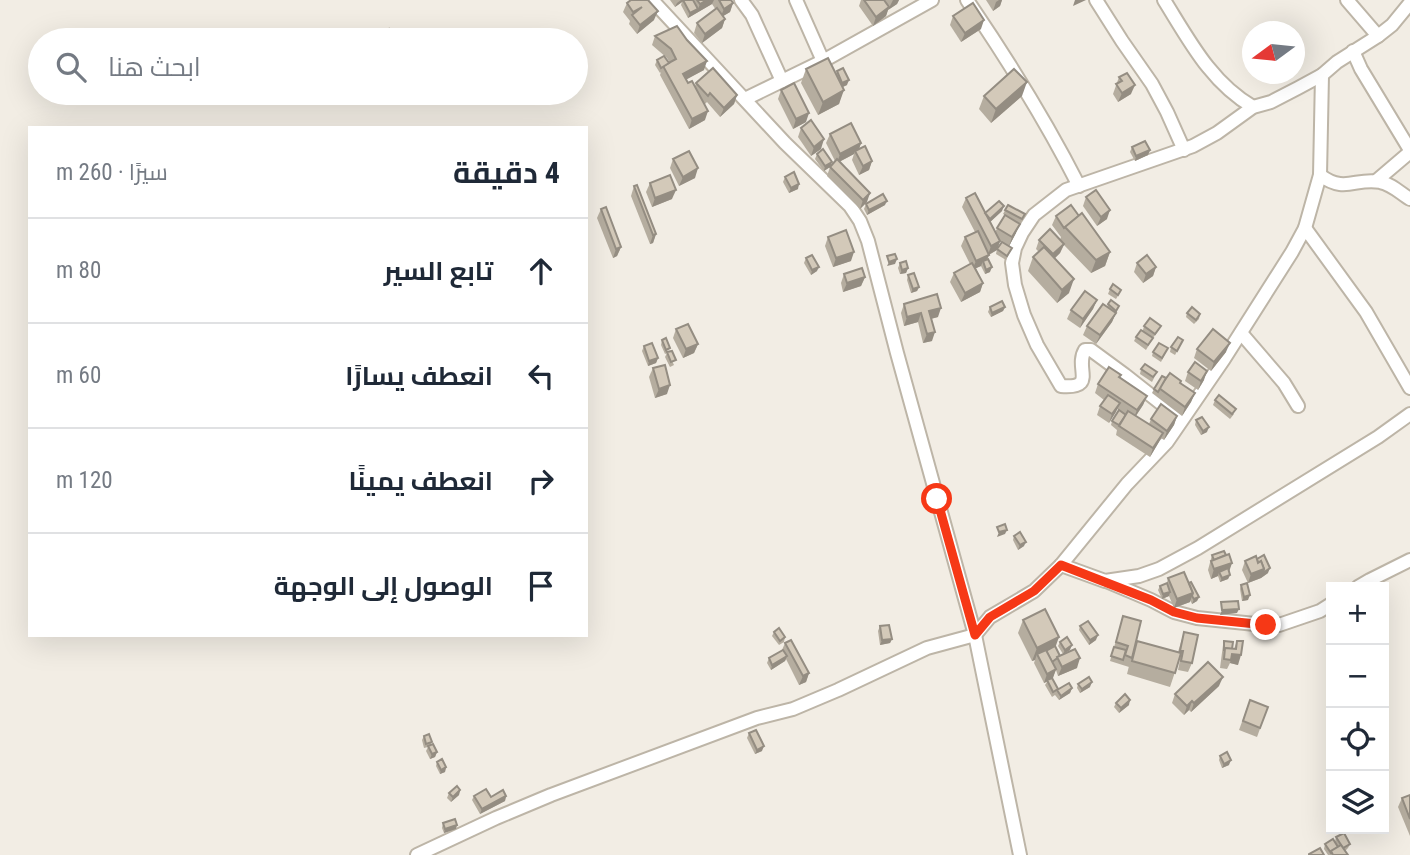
<!DOCTYPE html>
<html lang="ar">
<meta charset="utf-8">
<style>
:root{--surface:#fff;--page:#f2f2f3;--text:#1f2937;--muted:#747a83;--line:#e0e1e3}
body{margin:0;font-family:"Roboto Condensed",Cairo,sans-serif;background:var(--page);color:var(--text);direction:rtl}
.controls{position:absolute;right:21px;bottom:21px;display:grid;overflow:hidden;border-radius:0px;box-shadow:0 7px 28px #0002}
.controls button{width:63px;height:63px;display:grid;place-items:center;padding:0;border:0;border-bottom:2px solid var(--line);background:var(--surface);color:var(--text);font:35px sans-serif}
.compass{position:absolute;left:1242px;top:21px;width:63px;height:63px;border-radius:50%;background:var(--surface);box-shadow:0 7px 28px #0002;rotate:255deg}
.stop{position:absolute;width:21px;height:21px;margin:-16px;border:5px solid #f63816;border-radius:50%;background:#fff}
.stop.end{background:#f63816;border-color:#fff;box-shadow:0 2px 7px #0008}
.list{margin:0;padding:0;list-style:none}
h2{display:flex;justify-content:space-between;align-items:center;height:91px;margin:0;padding:0 28px;font-size:30px}
h2 small{font-size:23px;font-weight:400;color:var(--muted)}
.list li{display:grid;grid-template-columns:46px 1fr auto;gap:21px;align-items:center;box-sizing:border-box;height:105px;padding:0 28px;border-top:2px solid var(--line)}
.list b{display:block;font-size:26px;white-space:nowrap}
.list em{font-size:23px;font-style:normal;color:var(--muted)}
.icon{flex:none;width:38px;height:38px;fill:none;stroke:currentColor;stroke-width:2;stroke-linecap:round;stroke-linejoin:round}
.map{position:relative;flex:none;width:1410px;height:855px;overflow:hidden;direction:ltr}
.search{position:absolute;background:var(--surface);box-shadow:0 7px 28px #0002;left:28px;top:28px;width:560px;height:77px;display:flex;align-items:center;gap:18px;box-sizing:border-box;padding:0 24px;border-radius:38px;color:var(--muted);font-size:26px}
.panel{position:absolute;background:var(--surface);box-shadow:0 7px 28px #0002;left:28px;top:126px;width:560px;height:511px;border-radius:0px;direction:rtl}
.map>svg:first-child{display:block}
.lines{fill:none;stroke-linecap:round;stroke-linejoin:round}
.minor-casing{stroke:#bdb5a7;stroke-width:16}
.minor{stroke:#fff;stroke-width:12}
.wall{fill:#b5ad9f}
.shaded-wall{fill:#948d82}
.building{fill:#d3c9b9;stroke:#948d82;stroke-width:2}
.route{stroke:#f63816;stroke-width:9}
</style>
<div class="map">
<svg width="1410" height="855" viewBox="0 0 1410 855">
<rect width="100%" height="100%" fill="#f2ede4"/>
<g class="lines">
<defs>
<g id="minor">
<polyline points="652,0 785,143 850,206 860,221 868,241 897,353 975,635 1020,855"/>
<polyline points="741,0 752,15 782,81"/>
<polyline points="796,0 823,61"/>
<path d="M967 0C1008 60 1046 121 1079 186"/>
<polyline points="1096,0 1122,41 1152,84 1167,112 1184,150"/>
<path d="M1164 0C1189 40 1211 83 1253 107"/>
<polyline points="1347,0 1378,36"/>
<polyline points="1353,51 1361,69 1410,150"/>
<polyline points="745,99 823,61 932,0"/>
<path d="M1320 175C1345 194 1356 177 1380 182 1392 184 1400 193 1410 199"/>
<polyline points="1376,181 1410,152"/>
<polyline points="1305,228 1366,312 1410,388"/>
<polyline points="1241,333 1284,383 1298,406"/>
<path d="M1177 416 1125 375 1091 350H1085C1074 368 1098 389 1061 386L1037 345 1024 315 1015 285 1012 263 1015 248 1022 233 1034 215 1066 190 1193 146 1217 133 1253 107 1271 102 1298 88 1322 75 1337 62 1378 36 1392 25 1410 3"/>
<polyline points="1061,565 1105,581 1139,576 1159,569 1198,548 1378,437 1410,414"/>
<polyline points="1106,581 1151,600 1174,612 1197,618 1255,624 1279,625 1320,611 1331,604"/>
<polyline points="1358,587 1370,580 1410,560"/>
<polyline points="417,855 496,818 551,795 757,718 793,709 838,690 927,648 975,635 990,617 1034,591 1061,565 1127,484 1167,442 1224,359 1292,252 1305,228 1320,175 1322,75"/>
</g>
</defs>
<!-- minor casing -->
<use href="#minor" class="minor-casing"/>
<!-- minor -->
<use href="#minor" class="minor"/>
</g>
<!-- wall -->
<g class="wall">
<polygon points="670,0 731,0 733,3 730,12 723,16 725,19 722,28 702,43 694,33 697,23 716,10 712,4 688,18 681,5 682,2 675,7"/>
<polygon points="861,0 899,0 897,4 888,10 886,16 873,26 859,6"/>
<polygon points="986,0 1002,0 1000,6 993,11"/>
<polygon points="627,3 654,20 637,34 629,24 630,21 623,12"/>
<polygon points="953,16 981,29 961,42 950,25"/>
<polygon points="655,36 704,70 686,79 688,83 695,86 696,83 737,95 734,104 720,117 707,102 705,104 705,120 689,129 660,75 661,72 660,73 655,65 657,60 670,63 667,58 652,45"/>
<polygon points="806,69 836,74 837,71 847,85 843,87 839,104 818,115 801,83"/>
<polygon points="1119,77 1131,94 1118,102 1113,94"/>
<polygon points="781,90 806,122 793,129 778,99"/>
<polygon points="984,96 1022,96 991,123 979,109"/>
<polygon points="801,128 821,149 811,156 798,137"/>
<polygon points="830,134 861,143 859,149 872,161 869,170 859,175 852,160 854,154 839,162 867,202 860,209 827,176 830,167 824,171 815,159 817,154 832,162 830,166 835,161 826,143"/>
<polygon points="1132,147 1150,150 1148,155 1135,161 1130,152"/>
<polygon points="673,159 695,178 679,186 670,168"/>
<polygon points="785,177 798,189 789,193 783,182"/>
<polygon points="650,183 672,199 652,207 646,192"/>
<polygon points="634,186 656,234 653,243 650,244 631,196"/>
<polygon points="1086,197 1107,219 1097,226 1083,206"/>
<polygon points="966,198 985,213 1002,211 990,222 995,232 1005,215 1003,214 1008,205 1023,219 1020,224 1013,220 1016,233 1009,246 1000,241 997,250 989,255 987,259 990,272 985,274 981,266 976,268 983,283 980,292 961,302 950,282 954,273 970,264 961,246 965,237 975,232 962,207"/>
<polygon points="866,204 885,205 867,215 864,209"/>
<polygon points="601,209 621,247 617,256 613,258 597,218"/>
<polygon points="1056,216 1079,216 1110,252 1105,266 1091,273 1064,245 1060,253 1055,258 1069,293 1057,303 1028,271 1033,257 1039,252 1036,249 1039,240 1060,240 1061,237 1052,225"/>
<polygon points="828,237 851,261 833,267 825,246"/>
<polygon points="1012,248 1006,260 996,254 997,249"/>
<polygon points="806,258 817,271 811,275 804,263"/>
<polygon points="900,263 908,268 906,273 900,274 898,268"/>
<polygon points="1137,263 1156,267 1153,276 1143,283 1134,272"/>
<polygon points="844,274 865,277 861,286 843,292 841,283"/>
<polygon points="908,275 919,287 917,291 911,293 907,280"/>
<polygon points="1110,289 1119,294 1116,299 1108,294"/>
<polygon points="1097,300 1093,309 1080,328 1067,319 1071,310"/>
<polygon points="904,304 938,317 931,319 932,341 923,343 918,322 904,326 901,313"/>
<polygon points="1108,304 1119,306 1112,322 1096,344 1083,335 1087,326 1107,307"/>
<polygon points="990,307 1005,307 1003,311 991,317 988,312"/>
<polygon points="1187,313 1200,314 1199,319 1194,324 1186,317"/>
<polygon points="1144,326 1159,330 1153,338 1146,350 1134,341 1136,337 1143,330"/>
<polygon points="676,329 698,344 694,353 683,358 673,338"/>
<polygon points="662,340 674,365 670,367 665,357 667,353 665,354 661,345"/>
<polygon points="1183,340 1175,355 1170,352 1171,347"/>
<polygon points="644,346 658,358 656,363 648,366 642,351"/>
<polygon points="1168,348 1161,362 1152,356 1153,352"/>
<polygon points="1197,349 1226,352 1211,371 1194,358"/>
<polygon points="653,368 667,394 655,398 649,377"/>
<polygon points="1141,369 1157,372 1152,382 1140,374"/>
<polygon points="1188,372 1204,380 1198,390 1185,381"/>
<polygon points="1120,377 1147,396 1143,405 1136,416 1149,424 1151,419 1177,416 1174,425 1164,440 1161,438 1150,457 1116,435 1117,430 1111,425 1112,421 1126,415 1117,409 1109,423 1097,415 1100,406 1104,400 1095,393 1098,384"/>
<polygon points="1166,378 1180,383 1195,393 1191,402 1182,416 1152,393 1154,389"/>
<polygon points="1215,400 1234,414 1230,419 1213,405"/>
<polygon points="1196,420 1207,432 1201,435 1195,425"/>
<polygon points="1014,536 1024,546 1018,550 1013,540"/>
<polygon points="1212,555 1229,572 1230,575 1228,579 1220,582 1218,576 1211,579 1208,570"/>
<polygon points="1257,559 1268,573 1261,578 1248,583 1242,570 1245,561"/>
<polygon points="1168,578 1189,583 1199,597 1197,601 1192,604 1190,600 1190,602 1174,608 1169,596 1162,599 1158,590 1160,586 1167,583"/>
<polygon points="1241,585 1248,600 1242,601 1240,589"/>
<polygon points="1123,616 1134,651 1178,652 1184,632 1192,663 1188,672 1178,670 1180,660 1179,660 1170,687 1127,674 1130,662 1129,667 1110,661"/>
<polygon points="1023,620 1055,647 1060,656 1063,654 1058,646 1060,642 1070,650 1064,654 1077,668 1058,676 1056,670 1052,679 1058,689 1072,688 1070,693 1059,700 1055,695 1052,697 1045,685 1047,682 1044,683 1034,663 1035,660 1032,661 1018,633"/>
<polygon points="880,626 892,639 890,643 880,645 878,631"/>
<polygon points="1080,626 1096,640 1089,645 1079,630"/>
<polygon points="774,632 785,637 784,642 779,645 772,636"/>
<polygon points="1224,641 1232,649 1234,649 1237,641 1238,665 1230,663 1227,669 1220,668 1223,645"/>
<polygon points="785,643 809,673 806,682 799,685 786,659 785,661 771,670 767,663 769,658 782,650"/>
<polygon points="1078,684 1090,687 1080,693 1077,688"/>
<polygon points="1219,686 1191,712 1189,710 1184,715 1172,703 1175,694"/>
<polygon points="1250,700 1268,707 1257,737 1239,730"/>
<polygon points="1116,703 1129,705 1119,713 1114,707"/>
<polygon points="749,733 762,751 755,754 747,738"/>
<polygon points="424,736 432,742 430,745 437,752 435,757 430,759 426,751 428,747 424,748 422,740"/>
<polygon points="1220,756 1229,765 1222,768 1219,760"/>
<polygon points="437,762 446,767 445,772 440,774 436,766"/>
<polygon points="460,790 459,795 451,802 447,798 449,793"/>
<polygon points="1410,795 1410,836 1398,807 1402,798"/>
<polygon points="474,796 491,797 506,796 505,801 480,814 472,800"/>
<polygon points="443,823 456,829 444,833 442,828"/>
<polygon points="1336,837 1350,844 1348,848 1345,851 1348,855 1328,855 1324,849 1325,844 1335,842"/>
</g>
<!-- shaded-wall -->
<g class="shaded-wall">
<polygon points="681,0 685,0 675,7 677,3"/>
<polygon points="707,0 714,0 712,4 688,18 690,13 698,9 700,4"/>
<polygon points="893,0 899,0 897,4 888,10"/>
<polygon points="999,0 1002,0 1000,6 993,11 996,2"/>
<polygon points="1075,0 1086,0 1073,6"/>
<polygon points="733,3 730,12 720,18 724,9"/>
<polygon points="889,7 886,16 873,26 876,17"/>
<polygon points="658,11 654,20 637,34 640,25"/>
<polygon points="725,19 722,28 702,43 705,34"/>
<polygon points="984,20 981,29 961,42 965,33"/>
<polygon points="707,61 704,70 680,83 683,74"/>
<polygon points="849,80 847,85 840,88 842,83"/>
<polygon points="1027,82 1022,96 991,123 996,109"/>
<polygon points="1135,85 1131,94 1118,102 1122,93"/>
<polygon points="844,90 839,104 818,115 823,102"/>
<polygon points="737,95 734,104 720,117 724,108"/>
<polygon points="708,111 705,120 689,129 692,119"/>
<polygon points="809,113 806,122 793,129 796,119"/>
<polygon points="824,139 821,149 811,156 814,147"/>
<polygon points="861,143 858,152 855,151 854,154 837,163 840,154"/>
<polygon points="1150,150 1148,155 1135,161 1136,156"/>
<polygon points="872,161 869,170 859,175 863,166"/>
<polygon points="832,162 830,167 824,171 825,166"/>
<polygon points="698,168 695,178 679,186 683,177"/>
<polygon points="799,184 798,189 789,193 791,188"/>
<polygon points="676,190 672,199 652,207 655,198"/>
<polygon points="870,193 867,202 860,209 863,200"/>
<polygon points="887,201 885,205 867,215 869,210"/>
<polygon points="1004,206 1002,211 988,224 990,219"/>
<polygon points="1110,210 1107,219 1097,226 1101,217"/>
<polygon points="1020,224 1016,233 1009,246 1012,237"/>
<polygon points="656,234 653,243 650,244 653,235"/>
<polygon points="1000,241 997,250 988,255 991,246"/>
<polygon points="1064,244 1060,253 1050,263 1053,254"/>
<polygon points="621,247 617,256 613,258 616,249"/>
<polygon points="854,252 851,261 833,267 836,258"/>
<polygon points="1110,252 1105,266 1091,273 1096,260"/>
<polygon points="989,255 985,264 983,261 981,266 972,270 976,261"/>
<polygon points="897,259 895,264 887,266 889,262"/>
<polygon points="819,267 817,271 811,275 812,270"/>
<polygon points="992,267 990,272 985,274 986,270"/>
<polygon points="1156,267 1153,276 1143,283 1146,274"/>
<polygon points="908,268 906,273 900,274 902,270"/>
<polygon points="865,277 861,286 843,292 847,283"/>
<polygon points="1074,279 1069,293 1057,303 1062,290"/>
<polygon points="983,283 980,292 961,302 965,293"/>
<polygon points="919,287 917,291 911,293 913,289"/>
<polygon points="1097,300 1093,309 1080,328 1083,319"/>
<polygon points="1119,306 1112,322 1096,344 1100,335"/>
<polygon points="1005,307 1003,311 991,317 992,313"/>
<polygon points="941,308 938,317 926,320 929,311"/>
<polygon points="921,313 918,322 904,326 907,317"/>
<polygon points="935,332 932,341 923,343 927,334"/>
<polygon points="1230,343 1226,352 1211,371 1214,362"/>
<polygon points="698,344 694,353 683,358 686,349"/>
<polygon points="658,358 656,363 648,366 649,361"/>
<polygon points="1207,371 1204,380 1198,390 1201,381"/>
<polygon points="670,385 667,394 655,398 659,389"/>
<polygon points="1195,393 1191,402 1182,416 1185,407"/>
<polygon points="1147,396 1143,405 1133,420 1137,410"/>
<polygon points="1120,403 1116,412 1109,423 1112,414"/>
<polygon points="1177,416 1174,425 1164,440 1167,431"/>
<polygon points="1209,427 1207,432 1201,435 1203,431"/>
<polygon points="1163,433 1159,442 1150,457 1153,448"/>
<polygon points="1007,530 1005,534 997,537 999,532"/>
<polygon points="1026,542 1024,546 1018,550 1020,545"/>
<polygon points="1232,563 1229,572 1219,572 1218,576 1211,579 1214,569"/>
<polygon points="1270,568 1268,573 1261,578 1248,583 1251,574 1264,569"/>
<polygon points="1230,575 1228,579 1220,582 1222,578"/>
<polygon points="1170,592 1169,596 1162,599 1163,594"/>
<polygon points="1193,593 1190,602 1174,608 1177,599"/>
<polygon points="1250,595 1248,600 1242,601 1244,597"/>
<polygon points="1199,597 1197,601 1192,604 1194,599"/>
<polygon points="1239,609 1237,613 1220,615 1222,610"/>
<polygon points="1098,635 1096,640 1089,645 1090,640"/>
<polygon points="1059,637 1054,651 1037,654 1035,660 1032,661 1037,648"/>
<polygon points="892,639 890,643 880,645 882,640"/>
<polygon points="1072,645 1070,650 1063,654 1065,650"/>
<polygon points="1232,654 1241,655 1238,665 1230,663"/>
<polygon points="787,656 785,661 771,670 772,665"/>
<polygon points="1080,658 1077,668 1058,676 1062,667"/>
<polygon points="1056,669 1053,678 1044,683 1047,674"/>
<polygon points="809,673 806,682 799,685 803,676"/>
<polygon points="1223,677 1219,686 1191,712 1194,703"/>
<polygon points="1092,682 1090,687 1080,693 1082,689"/>
<polygon points="1072,688 1070,693 1059,700 1061,696"/>
<polygon points="1130,700 1129,705 1119,713 1121,708"/>
<polygon points="1192,701 1189,710 1184,715 1187,706"/>
<polygon points="764,746 762,751 755,754 757,750"/>
<polygon points="437,752 435,757 430,759 432,754"/>
<polygon points="1231,760 1229,765 1222,768 1224,764"/>
<polygon points="446,767 445,772 440,774 441,770"/>
<polygon points="460,790 459,795 451,802 453,797"/>
<polygon points="506,796 505,801 480,814 482,809"/>
<polygon points="457,825 456,829 444,833 445,829"/>
</g>
<!-- building -->
<g class="building">
<polygon points="631,0 648,0 658,11 640,25 632,15 642,7 633,12 627,3"/>
<polygon points="683,0 693,0 698,9 690,13"/>
<polygon points="697,0 707,0 700,4"/>
<polygon points="719,0 731,0 733,3 724,9"/>
<polygon points="864,0 884,0 889,7 876,17"/>
<polygon points="973,3 984,20 965,33 953,16"/>
<polygon points="717,8 725,19 705,34 697,23"/>
<polygon points="677,26 687,40 707,61 683,74 688,83 692,81 708,111 692,119 663,66 676,59 671,49 655,36"/>
<polygon points="389,29 393,37 386,40 383,40 380,34"/>
<polygon points="664,56 669,63 661,68 657,60"/>
<polygon points="828,58 844,90 823,102 806,69"/>
<polygon points="713,68 737,95 724,108 710,93 708,96 696,83"/>
<polygon points="843,68 849,80 842,83 837,71"/>
<polygon points="1014,69 1027,82 996,109 984,96"/>
<polygon points="1127,73 1135,85 1122,93 1116,84 1122,81 1119,77"/>
<polygon points="794,83 809,113 796,119 781,90"/>
<polygon points="811,120 824,139 814,147 801,128"/>
<polygon points="851,123 861,143 840,154 830,134"/>
<polygon points="1145,141 1150,150 1136,156 1132,147"/>
<polygon points="865,146 872,161 863,166 855,151"/>
<polygon points="823,149 832,162 825,166 817,154"/>
<polygon points="689,151 698,168 683,177 673,159"/>
<polygon points="837,159 870,193 863,200 830,167"/>
<polygon points="794,172 799,184 791,188 785,177"/>
<polygon points="670,175 676,190 655,198 650,183"/>
<polygon points="637,185 656,234 653,235 634,186"/>
<polygon points="1096,190 1110,210 1101,217 1086,197"/>
<polygon points="975,193 1000,241 991,246 966,198"/>
<polygon points="883,194 887,201 869,210 866,204"/>
<polygon points="999,201 1004,206 990,219 985,213"/>
<polygon points="1008,205 1025,214 1022,219 1005,210"/>
<polygon points="1071,205 1079,216 1064,228 1056,216"/>
<polygon points="606,207 621,247 616,249 601,209"/>
<polygon points="1082,213 1110,252 1096,260 1065,227"/>
<polygon points="1005,215 1020,224 1012,237 997,228"/>
<polygon points="1050,229 1064,244 1053,254 1039,240"/>
<polygon points="846,230 854,252 836,258 828,237"/>
<polygon points="978,231 989,255 976,261 965,237"/>
<polygon points="1002,242 1012,248 1007,256 997,249"/>
<polygon points="1044,247 1074,279 1062,290 1033,257"/>
<polygon points="895,254 897,259 889,262 887,256"/>
<polygon points="812,255 819,267 812,270 806,258"/>
<polygon points="1147,255 1156,267 1146,274 1137,263"/>
<polygon points="988,259 992,267 986,270 983,261"/>
<polygon points="906,261 908,268 902,270 900,263"/>
<polygon points="972,263 983,283 965,293 954,273"/>
<polygon points="862,268 865,277 847,283 844,274"/>
<polygon points="914,273 919,287 913,289 908,275"/>
<polygon points="1113,284 1121,290 1118,295 1110,289"/>
<polygon points="1085,291 1097,300 1083,319 1071,310"/>
<polygon points="937,294 941,308 929,311 935,332 927,334 921,313 907,317 904,304"/>
<polygon points="1111,300 1119,306 1116,311 1108,304"/>
<polygon points="1002,301 1005,307 992,313 990,307"/>
<polygon points="1103,304 1116,313 1100,335 1087,326"/>
<polygon points="1192,307 1200,314 1196,320 1187,313"/>
<polygon points="1150,318 1161,326 1155,334 1144,326"/>
<polygon points="688,324 698,344 686,349 676,329"/>
<polygon points="1213,329 1230,343 1214,362 1197,349"/>
<polygon points="1141,330 1153,338 1148,345 1136,337"/>
<polygon points="1178,337 1183,340 1177,351 1171,347"/>
<polygon points="666,338 670,348 666,350 662,340"/>
<polygon points="652,343 658,358 649,361 644,346"/>
<polygon points="1159,343 1168,348 1162,358 1153,352"/>
<polygon points="672,351 676,360 671,362 667,352"/>
<polygon points="1195,362 1207,371 1201,381 1188,372"/>
<polygon points="1145,364 1157,372 1153,377 1141,369"/>
<polygon points="665,365 670,385 659,389 653,368"/>
<polygon points="1109,367 1121,375 1119,377 1147,396 1137,410 1098,384"/>
<polygon points="1170,373 1181,381 1180,383 1195,393 1185,407 1159,388"/>
<polygon points="1162,376 1166,378 1158,392 1154,389"/>
<polygon points="1108,395 1120,403 1112,414 1100,406"/>
<polygon points="1219,395 1236,409 1232,414 1215,400"/>
<polygon points="1161,404 1177,416 1167,431 1151,419"/>
<polygon points="1119,410 1126,415 1119,425 1112,421"/>
<polygon points="1128,411 1163,433 1153,448 1119,426"/>
<polygon points="1202,417 1209,427 1203,431 1196,420"/>
<polygon points="1005,524 1007,530 999,532 997,527"/>
<polygon points="1020,532 1026,542 1020,545 1014,536"/>
<polygon points="1224,551 1226,555 1214,560 1212,555"/>
<polygon points="1229,554 1232,563 1214,569 1211,561"/>
<polygon points="1264,555 1270,568 1263,573 1264,569 1261,561 1258,563 1257,559"/>
<polygon points="1256,556 1258,563 1261,561 1264,569 1251,574 1245,561"/>
<polygon points="1228,568 1230,575 1222,578 1219,572"/>
<polygon points="1184,572 1193,593 1177,599 1168,578"/>
<polygon points="1191,582 1199,597 1194,599 1192,596 1193,593 1189,583"/>
<polygon points="1167,583 1170,592 1163,594 1160,586"/>
<polygon points="1247,583 1250,595 1244,597 1241,585"/>
<polygon points="1238,601 1239,609 1222,610 1221,602"/>
<polygon points="1045,609 1059,637 1037,648 1023,620"/>
<polygon points="1123,616 1141,621 1132,658 1125,655 1128,646 1116,642"/>
<polygon points="1088,621 1098,635 1090,640 1080,626"/>
<polygon points="889,625 892,639 882,640 880,626"/>
<polygon points="779,628 785,637 780,641 774,632"/>
<polygon points="1184,632 1198,635 1192,663 1181,661 1183,651 1180,651"/>
<polygon points="1067,637 1072,645 1065,650 1060,642"/>
<polygon points="791,640 809,673 803,676 785,643"/>
<polygon points="1137,641 1181,653 1175,673 1132,661"/>
<polygon points="1224,641 1233,642 1232,649 1225,648 1224,651"/>
<polygon points="1237,641 1243,641 1241,655 1232,654 1231,660 1224,659 1225,648 1236,649"/>
<polygon points="1055,646 1060,656 1052,662 1046,651"/>
<polygon points="1114,647 1126,650 1123,660 1111,656"/>
<polygon points="1075,649 1080,658 1062,667 1057,657"/>
<polygon points="783,650 787,656 772,665 769,658"/>
<polygon points="1046,650 1056,669 1047,674 1037,654"/>
<polygon points="1208,662 1223,677 1194,703 1192,701 1187,706 1175,694"/>
<polygon points="1089,677 1092,682 1082,689 1078,684"/>
<polygon points="1052,678 1058,689 1053,692 1047,680"/>
<polygon points="1069,683 1072,688 1061,696 1057,690"/>
<polygon points="1125,694 1130,700 1121,708 1116,703"/>
<polygon points="1250,700 1268,707 1260,728 1243,721"/>
<polygon points="756,730 764,746 757,750 749,733"/>
<polygon points="429,734 432,742 426,744 424,736"/>
<polygon points="433,744 437,752 432,754 428,746"/>
<polygon points="1227,752 1231,760 1224,764 1220,756"/>
<polygon points="442,759 446,767 441,770 437,762"/>
<polygon points="457,786 460,790 453,797 449,793"/>
<polygon points="486,789 491,797 503,790 506,796 482,809 474,796"/>
<polygon points="1410,795 1410,819 1402,798"/>
<polygon points="455,819 457,825 445,829 443,823"/>
<polygon points="1344,833 1350,844 1343,848 1336,837"/>
<polygon points="1333,839 1338,847 1331,853 1325,844"/>
<polygon points="1341,845 1348,855 1333,855 1331,851"/>
<polygon points="1320,848 1324,855 1309,855 1309,854"/>
</g>
<g class="lines">
<!-- route -->
<polyline class="route" points="937,499 975,635 990,617 1034,591 1061,565 1151,600 1174,612 1197,618 1266,625"/>
</g>
</svg>
<div class="controls">
<button>+</button>
<button>−</button>
<button><svg class="icon" aria-label="locate" viewBox="0 0 24 24"><circle cx="12" cy="12" r="6"/><path d="M12 2v4M12 18v4M2 12h4M18 12h4"/></svg></button>
<button><svg class="icon" aria-label="layers" viewBox="0 0 24 24"><path d="M12 4l9 5-9 5-9-5zM3 14l9 5 9-5"/></svg></button>
</div>
<svg class="compass" viewBox="-18 -18 36 36"><path d="M0-13l5 13h-10z" fill="#e53935"/><path d="M0 13l5-13h-10z" fill="#747a83"/></svg>
<div class="stop" style="left:937px;top:499px"></div>
<div class="stop end" style="left:1266px;top:625px"></div>
<div class="search"><svg class="icon" aria-label="search" viewBox="0 0 24 24"><circle cx="10" cy="10" r="6"/><path d="M15 15l6 6"/></svg>ابحث هنا</div>
<section class="panel">
<h2>4 دقيقة<small>سيرًا · 260 m</small></h2>
<ul class="list">
<li><svg class="icon" aria-label="ahead" viewBox="0 0 24 24"><path d="M12 20V5M6 11l6-6 6 6"/></svg><div><b>تابع السير</b></div><em>80 m</em></li>
<li><svg class="icon" aria-label="left" viewBox="0 0 24 24"><path d="M17 20v-9H6M10 6l-5 5 5 5"/></svg><div><b>انعطف يسارًا</b></div><em>60 m</em></li>
<li><svg class="icon" aria-label="right" viewBox="0 0 24 24"><path d="M7 20v-9h11M14 6l5 5-5 5"/></svg><div><b>انعطف يمينًا</b></div><em>120 m</em></li>
<li><svg class="icon" aria-label="arrive" viewBox="0 0 24 24"><path d="M6 21V4h12l-3 4 3 4H6"/></svg><div><b>الوصول إلى الوجهة</b></div></li>
</ul>
</section>
</div>
